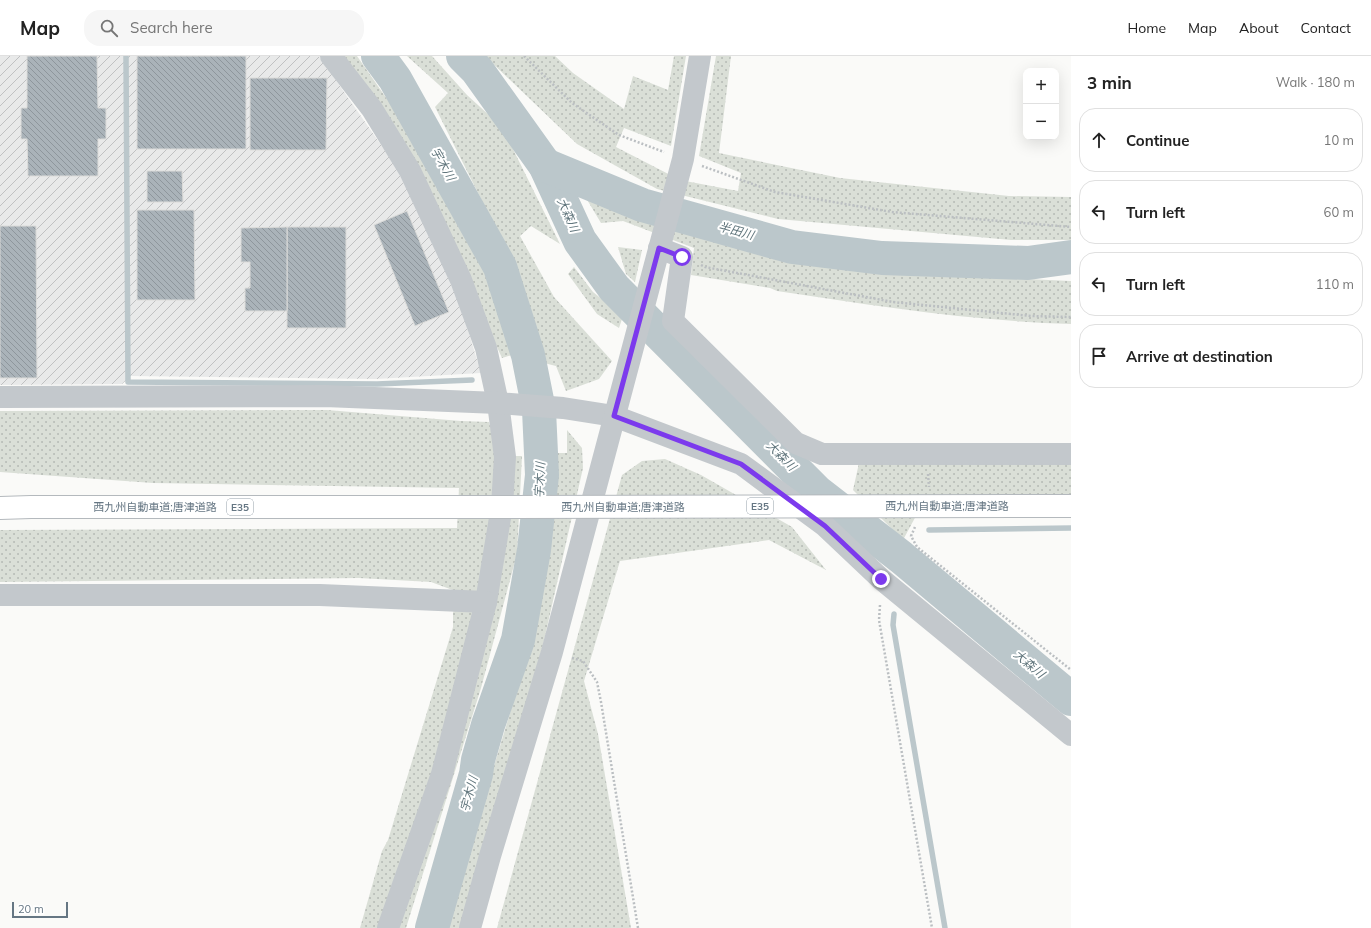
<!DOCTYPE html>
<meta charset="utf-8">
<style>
:root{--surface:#fff;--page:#f6f6f6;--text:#222;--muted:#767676;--line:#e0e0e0}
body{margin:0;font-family:Mulish,"Noto Sans JP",sans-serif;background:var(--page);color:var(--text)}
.controls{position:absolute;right:12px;top:12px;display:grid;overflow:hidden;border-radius:8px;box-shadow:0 4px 16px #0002}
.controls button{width:36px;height:36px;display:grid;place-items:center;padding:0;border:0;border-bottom:1px solid var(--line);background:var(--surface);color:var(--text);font:20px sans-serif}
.scale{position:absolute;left:12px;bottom:10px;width:56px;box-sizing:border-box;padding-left:4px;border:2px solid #657683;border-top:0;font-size:11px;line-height:14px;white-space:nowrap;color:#657683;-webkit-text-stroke:3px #fff;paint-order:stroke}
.stop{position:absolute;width:12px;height:12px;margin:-9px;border:3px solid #7c3aed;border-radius:50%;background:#fff}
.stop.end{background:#7c3aed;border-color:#fff;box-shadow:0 1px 4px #0008}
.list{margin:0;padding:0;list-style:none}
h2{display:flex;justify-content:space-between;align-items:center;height:52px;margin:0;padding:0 16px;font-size:17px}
h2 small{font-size:13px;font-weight:400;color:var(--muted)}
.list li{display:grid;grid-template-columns:26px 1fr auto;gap:12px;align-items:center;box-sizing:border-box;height:64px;margin:0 8px 8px;padding:0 8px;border:1px solid var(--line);border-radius:16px}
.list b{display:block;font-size:15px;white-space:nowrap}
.list em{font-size:13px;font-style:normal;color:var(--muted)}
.icon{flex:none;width:22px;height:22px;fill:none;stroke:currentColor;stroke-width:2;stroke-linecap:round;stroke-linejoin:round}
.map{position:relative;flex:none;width:1071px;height:872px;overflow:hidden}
header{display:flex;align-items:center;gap:24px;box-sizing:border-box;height:56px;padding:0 20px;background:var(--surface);border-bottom:1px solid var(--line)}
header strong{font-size:19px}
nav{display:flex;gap:22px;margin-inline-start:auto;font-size:14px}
.search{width:280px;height:36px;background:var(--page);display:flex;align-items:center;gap:10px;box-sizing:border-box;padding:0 14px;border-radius:16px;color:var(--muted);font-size:15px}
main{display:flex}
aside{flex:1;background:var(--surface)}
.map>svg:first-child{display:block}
.industrial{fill:url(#industrial-furrows)}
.grass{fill:url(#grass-dots)}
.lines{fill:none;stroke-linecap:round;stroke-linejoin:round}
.stream{stroke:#bbc7cb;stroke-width:5.5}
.river{stroke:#bbc7cb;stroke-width:34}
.building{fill:url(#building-back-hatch);stroke:#dcdcda}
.motorway-casing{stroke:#b4b9bd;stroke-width:24}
.path{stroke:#bbbfc2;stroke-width:2.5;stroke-dasharray:2 2;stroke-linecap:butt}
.minor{stroke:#c3c8cc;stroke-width:22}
.tertiary{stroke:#c3c8cc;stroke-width:22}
.motorway{stroke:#fff;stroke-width:22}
.motorway-bridge-casing{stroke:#b4b9bd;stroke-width:24;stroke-linecap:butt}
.motorway-bridge{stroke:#fff;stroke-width:22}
.route{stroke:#7c3aed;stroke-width:5}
.labels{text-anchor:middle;stroke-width:4;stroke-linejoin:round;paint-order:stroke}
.shield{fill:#fff;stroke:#939fa8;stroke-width:1}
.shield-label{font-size:10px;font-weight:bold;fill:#657683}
.street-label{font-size:11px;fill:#657683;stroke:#fff}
.water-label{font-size:12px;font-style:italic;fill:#60757c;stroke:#fff}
</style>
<header>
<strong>Map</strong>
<div class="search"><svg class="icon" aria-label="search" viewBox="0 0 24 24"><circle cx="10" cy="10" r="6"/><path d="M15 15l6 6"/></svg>Search here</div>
<nav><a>Home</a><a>Map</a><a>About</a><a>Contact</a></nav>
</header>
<main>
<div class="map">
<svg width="1071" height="872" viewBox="0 0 1071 872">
<defs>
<pattern id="industrial-furrows" width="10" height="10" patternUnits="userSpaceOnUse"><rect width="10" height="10" fill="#e8e9e9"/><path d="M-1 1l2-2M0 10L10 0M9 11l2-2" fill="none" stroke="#c0c1c2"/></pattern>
<pattern id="grass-dots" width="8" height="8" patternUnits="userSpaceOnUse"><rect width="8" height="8" fill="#dadfd7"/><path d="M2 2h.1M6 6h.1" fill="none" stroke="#b4b9b4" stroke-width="1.8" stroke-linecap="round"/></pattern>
<pattern id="building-back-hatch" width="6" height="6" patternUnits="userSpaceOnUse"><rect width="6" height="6" fill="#aab3b9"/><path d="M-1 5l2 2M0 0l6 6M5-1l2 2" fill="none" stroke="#8e969c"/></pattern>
</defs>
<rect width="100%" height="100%" fill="#fafaf8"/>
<!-- industrial -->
<polygon class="industrial" points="0,0 319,0 395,109 454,228 481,317 376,323 131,320 122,328 0,329"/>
<!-- grass -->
<g class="grass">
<polygon points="339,0 357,0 433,109 489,225 512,299 502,302 462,215"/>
<polygon points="407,0 432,0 467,39 502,71 560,188 531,170 520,180 554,241 612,305 599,323 566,335 556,310 544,307 513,207 435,51 448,37"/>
<polygon points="485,0 555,0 573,17 624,53 633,20 668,34 674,0 686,0 671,90 624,72 616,91 680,124 738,135 741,117 699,100 716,0 731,0 719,97 840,122 1009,140 1071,141 1071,184 1011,184 778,163 657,133 577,88"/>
<path d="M595 135 629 158 725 189 887 217 1071 225V268C973 265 875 250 777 235L770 232 691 219 694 192 623 165 601 167 586 142Z"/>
<polygon points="618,191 642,194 635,226 626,218"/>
<polygon points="574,211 593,236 623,260 619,272 597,258 568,218"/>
<polygon points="327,354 461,365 489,366 498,400 522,400 517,498 481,632 406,872 360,872 382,795 388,784 453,571 453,557 458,536 431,526 359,522 0,526 0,474 457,472 459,432 153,427 0,416 0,355"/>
<polygon points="567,374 582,392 583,412 543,589 461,872 445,872 520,624 550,495 554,397 567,397"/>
<polygon points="665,403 701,419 792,471 826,514 769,484 620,505 584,625 598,678 631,872 497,872 622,419 642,405"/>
<polygon points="859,407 1071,407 1071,456 917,458 903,484 853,434"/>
</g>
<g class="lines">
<!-- stream -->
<g class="stream">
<polyline points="126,0 128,326 377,328 472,324"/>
<polyline points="929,474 1071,472"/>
<polyline points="894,558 893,569 945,872"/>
</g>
<!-- river -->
<g class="river">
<polyline points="378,0 395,23 500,211 528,299 539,354 542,419 534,494 518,584 488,669 478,704 476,718 432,872"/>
<polyline points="463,0 477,14 545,109 580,185 614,232 817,436 901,501 1071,643"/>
<polyline points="545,109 642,149 792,191 882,202 1028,207 1071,201"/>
</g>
</g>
<!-- building -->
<g class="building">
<polygon points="27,0 97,0 98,52 106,52 106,83 98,83 98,120 28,120 27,83 21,83 21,52 27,52"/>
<rect x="137" y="0" width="109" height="93"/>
<polygon points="250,22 327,22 326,94 250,94"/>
<polygon points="147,115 182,115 183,146 147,146"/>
<polygon points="137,154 194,154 195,244 137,244"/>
<polygon points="407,155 449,256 415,270 374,169"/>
<polygon points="0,170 36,170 37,322 0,322"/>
<rect x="287" y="171" width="59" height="101"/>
<polygon points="287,171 287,255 245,255 245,232 250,232 250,206 241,206 241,172"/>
</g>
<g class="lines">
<defs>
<polyline id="motorway" points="0,452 31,451 449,451"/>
</defs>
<!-- motorway casing -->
<use href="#motorway" class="motorway-casing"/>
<!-- path -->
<g class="path">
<polyline points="524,0 572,47 619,79 664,96"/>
<polyline points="702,110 775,136 892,156 1071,171"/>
<polyline points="701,209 705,211 893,246 1031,260 1071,261"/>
<polyline points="928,418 929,431"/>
<polyline points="915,471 911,480 917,491 1071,614"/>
<polyline points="880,549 879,564 932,872"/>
<polyline points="572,602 583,605 597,626 601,646 638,872"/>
</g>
<!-- minor -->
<g class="minor">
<polyline points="331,0 372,53 410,115 461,224 486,292 498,347 505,401 502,450 486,546 442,718 388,872"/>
<polyline points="659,192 682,201 673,265 796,387 822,398 1071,398"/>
<polyline points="0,539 320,539 486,546"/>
</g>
<!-- tertiary -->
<g class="tertiary">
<polyline points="0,341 325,340 498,347 563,352 614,360 741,408 825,470 881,523 1071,679"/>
<polyline points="470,872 490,800 552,596 683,103 700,0"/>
</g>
<!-- motorway -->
<use href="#motorway" class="motorway"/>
<defs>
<polyline id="motorway-bridge" points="449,451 1071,450"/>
</defs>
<!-- motorway-bridge casing -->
<use href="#motorway-bridge" class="motorway-bridge-casing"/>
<!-- motorway-bridge -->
<use href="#motorway-bridge" class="motorway-bridge"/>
</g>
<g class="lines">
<!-- route -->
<polyline class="route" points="682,201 659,192 614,360 741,408 825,470 881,523"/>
</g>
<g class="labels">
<!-- shield labels -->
<g class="shield">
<rect x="747" y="442" width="26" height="16" rx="3"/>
<rect x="227" y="443" width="26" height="16" rx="3"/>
</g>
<g class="shield-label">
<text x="760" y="454">E35</text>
<text x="240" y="455">E35</text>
</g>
<!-- street labels -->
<g class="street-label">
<text x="947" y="454">西九州自動車道;唐津道路</text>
<text x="155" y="455">西九州自動車道;唐津道路</text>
<text x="623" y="455">西九州自動車道;唐津道路</text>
</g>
<!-- water labels -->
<g class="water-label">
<text transform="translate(443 108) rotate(61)" y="4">宇木川</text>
<text transform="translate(568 159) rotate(66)" y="4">大森川</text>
<text transform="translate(736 175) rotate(15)" y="4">半田川</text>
<text transform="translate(781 400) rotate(45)" y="4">大森川</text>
<text transform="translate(540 424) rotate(-88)" y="4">宇木川</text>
<text transform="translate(1029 608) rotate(40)" y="4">大森川</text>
<text transform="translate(469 738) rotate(-75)" y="4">宇木川</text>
</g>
</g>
</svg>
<div class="controls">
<button>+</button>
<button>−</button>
</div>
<div class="scale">20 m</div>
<div class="stop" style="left:682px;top:201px"></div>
<div class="stop end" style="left:881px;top:523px"></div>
</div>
<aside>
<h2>3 min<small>Walk · 180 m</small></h2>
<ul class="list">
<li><svg class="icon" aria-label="ahead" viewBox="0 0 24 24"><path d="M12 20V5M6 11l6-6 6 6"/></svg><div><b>Continue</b></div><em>10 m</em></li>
<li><svg class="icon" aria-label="left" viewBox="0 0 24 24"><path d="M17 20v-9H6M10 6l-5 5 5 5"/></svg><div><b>Turn left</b></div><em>60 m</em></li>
<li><svg class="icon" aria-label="left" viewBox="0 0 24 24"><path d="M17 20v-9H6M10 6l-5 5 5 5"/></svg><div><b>Turn left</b></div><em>110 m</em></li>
<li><svg class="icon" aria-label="arrive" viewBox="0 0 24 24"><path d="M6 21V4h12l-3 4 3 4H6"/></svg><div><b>Arrive at destination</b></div></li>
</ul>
</aside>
</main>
